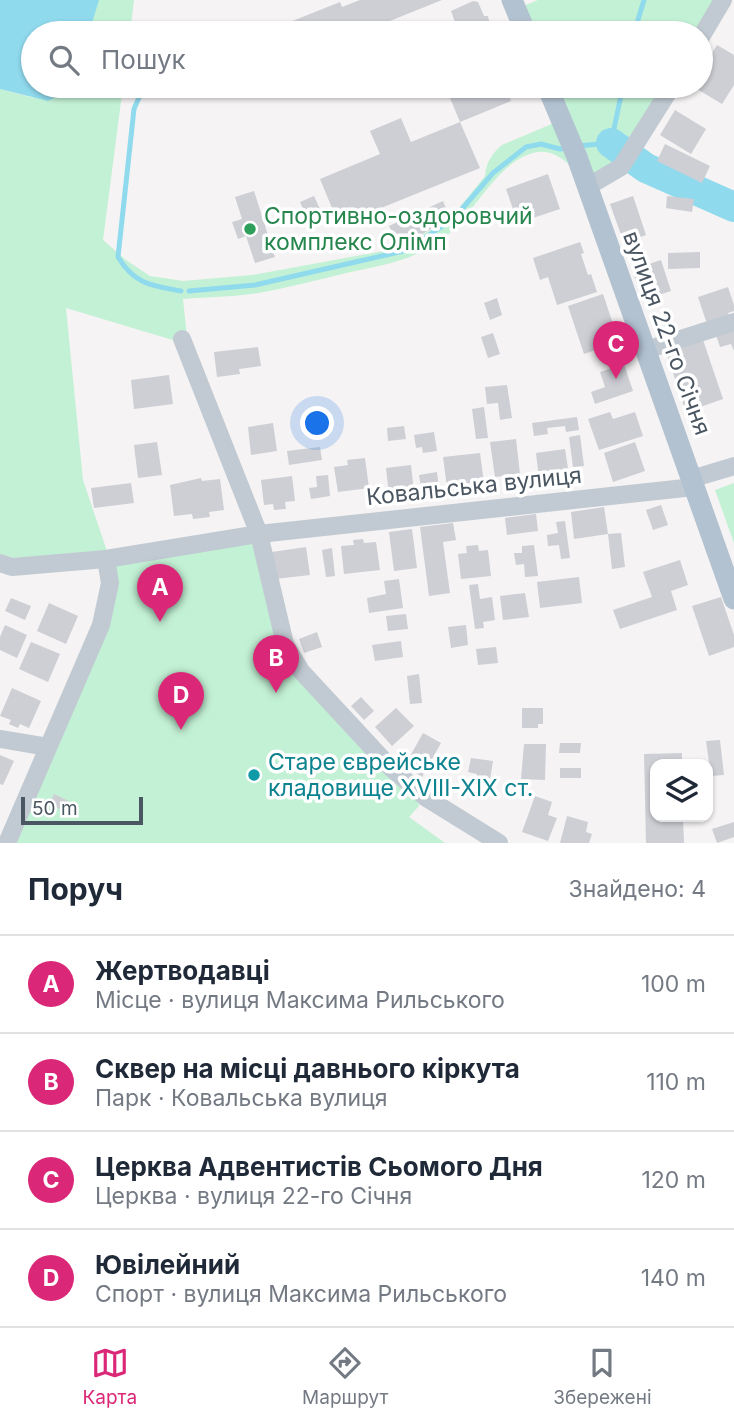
<!DOCTYPE html>
<html lang="uk">
<meta charset="utf-8">
<style>
:root{--surface:#fff;--page:#f6f6f7;--text:#1f2937;--muted:#747a83;--line:#e0e1e3;--accent:#db2777}
body{margin:0;font-family:Inter,sans-serif;background:var(--page);color:var(--text)}
.controls{position:absolute;right:21px;bottom:21px;display:grid;overflow:hidden;border-radius:14px;box-shadow:0 2px 5px #0004}
.controls button{width:63px;height:63px;display:grid;place-items:center;padding:0;border:0;border-bottom:2px solid var(--line);background:var(--surface);color:var(--text);font:35px sans-serif}
.scale{position:absolute;left:21px;bottom:18px;width:122px;box-sizing:border-box;padding-left:7px;border:4px solid #4a5661;border-top:0;font-size:19px;line-height:24px;white-space:nowrap;color:#4a5661;-webkit-text-stroke:5px #fff;paint-order:stroke}
.you{position:absolute;left:318px;top:424px;width:24px;height:24px;margin:-18px;border:5px solid #fff;border-radius:50%;background:#1a73e8;box-shadow:0 0 0 10px #1a73e833}
.badge{display:grid;place-items:center;width:46px;height:46px;border-radius:50%;background:var(--accent);color:#fff;font-size:23px;font-weight:700}
.pin{position:absolute;translate:-50% -58px;filter:drop-shadow(0 2px 4px #0008)}
.pin::after{content:'';position:absolute;top:37px;width:24px;height:21px;background:inherit;clip-path:polygon(0 0,100% 0,50% 100%)}
.list{margin:0;padding:0;list-style:none}
h2{display:flex;justify-content:space-between;align-items:center;height:91px;margin:0;padding:0 28px;font-size:30px}
h2 small{font-size:23px;font-weight:400;color:var(--muted)}
.list li{display:grid;grid-template-columns:46px 1fr auto;gap:21px;align-items:center;box-sizing:border-box;height:98px;padding:0 28px;border-top:2px solid var(--line)}
.list b{display:block;font-size:26px;white-space:nowrap}
.list p{margin:0;font-size:23px;white-space:nowrap;color:var(--muted)}
.list em{font-size:23px;font-style:normal;color:var(--muted)}
.icon{flex:none;width:38px;height:38px;fill:none;stroke:currentColor;stroke-width:2;stroke-linecap:round;stroke-linejoin:round}
.map{position:relative;flex:none;width:734px;height:843px;overflow:hidden}
.search{position:absolute;background:var(--surface);box-shadow:0 2px 5px #0004;left:21px;right:21px;top:21px;height:77px;display:flex;align-items:center;gap:18px;box-sizing:border-box;padding:0 24px;border-radius:38px;color:var(--muted);font-size:26px}
.sheet{height:483px;background:var(--surface)}
nav{display:flex;justify-content:space-around;align-items:center;box-sizing:border-box;height:98px;border-top:2px solid var(--line);background:var(--surface);font-size:19px;color:var(--muted)}
nav a{display:grid;justify-items:center;gap:4px}
nav .on{color:var(--accent)}
.map>svg:first-child{display:block}
.green{fill:#c3f1d5}
.water{fill:#90daee}
.lines{fill:none;stroke-linecap:round;stroke-linejoin:round}
.stream{stroke:#90daee;stroke-width:5}
.river{stroke:#90daee;stroke-width:30}
.building{fill:#cdcfd5}
.minor{stroke:#c1cad2;stroke-width:18}
.major{stroke:#b3c2d1;stroke-width:21}
.leisure-dot{fill:#2e9e5b;stroke:#fff;stroke-width:2.5}
.culture-dot{fill:#0f9aa8;stroke:#fff;stroke-width:2.5}
.labels{text-anchor:middle;stroke-width:7;stroke-linejoin:round;paint-order:stroke}
.leisure-label{font-size:23px;fill:#27864d;stroke:#fff;text-anchor:start}
.street-label{font-size:23px;fill:#4a5661;stroke:#fff}
.culture-label{font-size:23px;fill:#0d838f;stroke:#fff;text-anchor:start}
</style>
<div class="map">
<svg width="734" height="843" viewBox="0 0 734 843">
<rect width="100%" height="100%" fill="#f5f3f3"/>
<!-- green -->
<g class="green">
<polygon points="55,0 134,0 130,33 45,33"/>
<polygon points="538,0 723,0 701,33 526,33 516,9"/>
<path d="M34 86H123L103 240 126 260 150 276 183 281 252 275 400 248 451 218 485 176C486 163 492 153 502 145L561 120 547 86H672L636 146 587 187C575 170 558 146 533 153 495 163 473 218 441 240 410 262 382 265 346 273 317 280 287 288 258 293 234 297 208 297 183 299L187 337 176 341 66 308 83 480 107 551 14 558 0 554V89L34 98Z"/>
<polygon points="635,155 734,202 734,213 628,164"/>
<polygon points="734,483 734,543 715,490"/>
<polygon points="257,539 283,645 416,793 419,806 409,817 445,843 15,843 105,632 112,562"/>
</g>
<!-- water -->
<polygon class="water" points="0,0 99,0 89,33 33,33 33,86 61,86 56,97 48,101 0,89"/>
<g class="lines">
<!-- stream -->
<g class="stream">
<polyline points="91,30 104,33"/>
<polyline points="634,33 644,0"/>
<path d="M144 86 134 109 118 257C135 285 153 286 181 291"/>
<polyline points="577,146 611,143 623,86"/>
<polyline points="189,291 255,285 408,250 455,217 493,173 526,147 541,144 560,149 567,148"/>
</g>
<!-- river -->
<polyline class="river" points="611,143 646,168 734,207"/>
</g>
<!-- building -->
<g class="building">
<polygon points="360,0 442,0 360,33 272,33 270,30 340,2 342,7"/>
<polygon points="473,1 478,2 484,16 488,16 489,21 480,27 483,33 459,33 451,11"/>
<polygon points="717,45 734,55 734,85 722,104 692,86 701,86 701,71"/>
<polygon points="445,86 505,86 511,101 460,122"/>
<polygon points="675,110 706,129 691,154 660,135"/>
<polygon points="401,118 411,142 460,122 480,168 339,225 320,179 380,154 370,131"/>
<polygon points="665,144 710,166 702,183 657,161"/>
<polygon points="548,174 560,209 518,223 506,189"/>
<polygon points="254,191 275,257 255,263 246,236 238,239 232,222 242,219 235,197"/>
<polygon points="314,196 320,209 306,216 300,202"/>
<polygon points="633,196 646,235 624,243 610,204"/>
<polygon points="667,196 694,199 692,212 666,208"/>
<polygon points="443,201 450,218 400,247 389,226"/>
<polygon points="580,242 584,253 581,254 588,275 591,274 597,292 557,305 548,277 540,280 533,258"/>
<polygon points="700,252 700,268 668,269 668,253"/>
<polygon points="661,260 671,291 643,300 634,276 648,272 646,265"/>
<polygon points="728,287 734,305 734,311 728,313 730,320 708,327 698,297"/>
<polygon points="603,294 619,342 584,354 568,306"/>
<polygon points="497,298 502,315 490,320 484,303"/>
<polygon points="734,329 734,351 731,344 720,347 716,335"/>
<polygon points="493,333 500,354 488,358 481,337"/>
<polygon points="701,334 723,399 686,412 664,346"/>
<polygon points="258,347 261,366 239,369 240,374 217,377 214,352"/>
<polygon points="624,364 633,391 595,404 591,392 605,387 600,372"/>
<polygon points="169,375 173,404 134,409 131,380"/>
<polygon points="507,385 512,418 500,420 498,403 487,404 485,387"/>
<polygon points="484,407 488,438 476,439 472,409"/>
<polygon points="610,412 613,419 635,412 643,436 599,450 588,419"/>
<polygon points="577,417 579,430 566,432 565,426 547,428 548,434 534,436 532,423"/>
<polygon points="273,423 277,451 251,455 248,427"/>
<polygon points="404,426 406,439 388,441 387,428"/>
<polygon points="434,432 437,451 423,453 422,447 416,448 414,435"/>
<polygon points="580,435 584,466 573,467 569,437"/>
<polygon points="516,439 520,474 495,477 490,442"/>
<polygon points="157,442 162,475 138,478 134,445"/>
<polygon points="635,442 645,471 613,482 604,453"/>
<polygon points="320,447 322,460 289,465 287,451"/>
<polygon points="565,449 569,475 539,479 536,453"/>
<polygon points="480,453 484,483 476,484 477,491 448,495 443,457"/>
<polygon points="365,458 369,488 338,492 334,467 348,465 347,460"/>
<polygon points="411,465 414,492 389,495 386,468"/>
<polygon points="437,472 440,497 423,499 419,475"/>
<polygon points="328,475 330,496 311,499 309,488 317,487 316,476"/>
<polygon points="292,476 295,501 285,502 286,509 274,510 273,504 264,505 261,480"/>
<polygon points="201,478 202,481 220,479 224,510 209,512 210,517 193,519 192,514 174,516 170,485"/>
<polygon points="131,483 134,503 94,508 91,488"/>
<polygon points="661,505 668,525 653,530 646,510"/>
<polygon points="604,507 608,534 574,539 571,512"/>
<polygon points="536,514 538,531 507,535 505,518"/>
<polygon points="565,521 570,558 561,559 559,545 548,546 547,535 558,533 556,522"/>
<polygon points="453,523 456,540 443,542 450,593 429,596 420,527"/>
<polygon points="412,529 417,568 394,571 389,532"/>
<polygon points="621,533 625,567 612,569 608,534"/>
<polygon points="363,539 364,543 376,542 380,570 344,574 341,546 354,545 353,540"/>
<polygon points="478,545 479,551 488,550 491,576 461,579 458,554 467,553 466,546"/>
<polygon points="534,545 538,576 525,577 524,564 516,565 514,553 522,553 522,546"/>
<polygon points="306,547 310,575 275,579 272,552"/>
<polygon points="332,548 335,576 326,577 322,550"/>
<polygon points="680,560 688,585 671,591 677,610 620,629 613,610 652,597 643,572"/>
<polygon points="579,577 582,603 540,608 537,582"/>
<polygon points="399,579 403,608 369,613 367,598 386,594 384,581"/>
<polygon points="478,584 480,599 492,597 495,620 483,622 484,628 475,629 469,585"/>
<polygon points="525,593 529,617 503,620 500,596"/>
<polygon points="721,597 734,635 734,647 709,656 692,606"/>
<polygon points="11,598 31,606 25,620 5,611"/>
<polygon points="49,603 78,616 66,644 37,631"/>
<polygon points="406,614 408,629 388,631 386,616"/>
<polygon points="5,625 27,635 17,658 0,650 0,637"/>
<polygon points="466,625 468,645 451,648 448,627"/>
<polygon points="317,632 322,647 304,653 299,639"/>
<polygon points="401,641 403,657 375,661 372,645"/>
<polygon points="31,642 60,654 48,682 19,669"/>
<polygon points="496,647 498,663 478,665 476,649"/>
<polygon points="419,674 422,703 410,704 407,676"/>
<polygon points="12,688 41,701 29,728 20,724 18,728 9,724 11,720 0,716"/>
<polygon points="361,697 374,711 364,720 351,706"/>
<polygon points="396,708 414,726 392,746 375,727"/>
<polygon points="522,708 543,708 543,724 538,724 538,728 522,728"/>
<polygon points="423,733 441,743 422,777 411,770 416,762 409,758"/>
<polygon points="720,740 724,775 711,776 706,741"/>
<polygon points="560,743 581,743 580,753 559,753"/>
<polygon points="524,744 546,744 545,780 521,779"/>
<polygon points="682,753 682,764 655,764 655,817 683,817 684,843 646,843 644,754"/>
<polygon points="0,755 14,761 3,785 0,784"/>
<polygon points="471,758 493,761 489,786 475,784 477,774 468,772"/>
<rect x="560" y="768" width="21" height="10"/>
<polygon points="54,794 69,801 64,811 49,804"/>
<polygon points="535,796 552,802 548,815 557,818 548,841 522,832"/>
<polygon points="567,816 588,822 586,832 592,834 589,843 560,843"/>
<polygon points="734,822 734,837 717,843 712,829"/>
</g>
<g class="lines">
<!-- minor -->
<g class="minor">
<polyline points="701,37 723,0"/>
<polyline points="587,187 621,167 672,86"/>
<polyline points="182,339 259,534 285,644 301,671 391,768 425,797 499,843"/>
<polyline points="646,350 734,322"/>
<polyline points="691,479 734,466"/>
<polyline points="0,563 12,567 106,559 259,534 694,487"/>
<polyline points="0,739 48,747"/>
<polyline points="7,843 101,625 110,583 106,559"/>
</g>
<!-- major -->
<g class="major">
<polyline points="512,0 526,33"/>
<polyline points="547,86 577,157 734,599"/>
</g>
</g>
<!-- markers -->
<circle class="leisure-dot" cx="250" cy="229" r="7"/>
<circle class="culture-dot" cx="254" cy="775" r="7"/>
<g class="labels">
<!-- leisure labels -->
<g class="leisure-label">
<text x="264" y="224">Спортивно-оздоровчий<tspan x="264" dy="26">комплекс Олімп</tspan></text>
</g>
<!-- street labels -->
<g class="street-label">
<text transform="translate(667 333) rotate(70)" y="8">вулиця 22-го Січня</text>
<text transform="translate(474 486) rotate(-6)" y="8">Ковальська вулиця</text>
</g>
<!-- culture labels -->
<g class="culture-label">
<text x="268" y="770">Старе єврейське<tspan x="268" dy="26">кладовище XVIII-XIX ст.</tspan></text>
</g>
</g>
</svg>
<div class="controls">
<button><svg class="icon" aria-label="layers" viewBox="0 0 24 24"><path d="M12 4l9 5-9 5-9-5zM3 14l9 5 9-5"/></svg></button>
</div>
<div class="scale">50 m</div>
<div class="you"></div>
<div class="pin badge" style="left:160px;top:622px">A</div>
<div class="pin badge" style="left:276px;top:693px">B</div>
<div class="pin badge" style="left:616px;top:379px">C</div>
<div class="pin badge" style="left:181px;top:730px">D</div>
<div class="search"><svg class="icon" aria-label="search" viewBox="0 0 24 24"><circle cx="10" cy="10" r="6"/><path d="M15 15l6 6"/></svg>Пошук</div>
</div>
<section class="sheet">
<h2>Поруч<small>Знайдено: 4</small></h2>
<ul class="list">
<li><span class="badge">A</span><div><b>Жертводавці</b><p>Місце · вулиця Максима Рильського</p></div><em>100 m</em></li>
<li><span class="badge">B</span><div><b>Сквер на місці давнього кіркута</b><p>Парк · Ковальська вулиця</p></div><em>110 m</em></li>
<li><span class="badge">C</span><div><b>Церква Адвентистів Сьомого Дня</b><p>Церква · вулиця 22-го Січня</p></div><em>120 m</em></li>
<li><span class="badge">D</span><div><b>Ювілейний</b><p>Спорт · вулиця Максима Рильського</p></div><em>140 m</em></li>
</ul>
</section>
<nav>
<a class="on"><svg class="icon" aria-label="map" viewBox="0 0 24 24"><path d="M3 6l6-2 6 2 6-2v14l-6 2-6-2-6 2zM9 4v14M15 6v14"/></svg>Карта</a>
<a><svg class="icon" aria-label="directions" viewBox="0 0 24 24"><path d="M12 3l9 9-9 9-9-9zM9 14v-3h6M13 9l2 2-2 2"/></svg>Маршрут</a>
<a><svg class="icon" aria-label="saved" viewBox="0 0 24 24"><path d="M7 4h10v16l-5-4-5 4z"/></svg>Збережені</a>
</nav>
